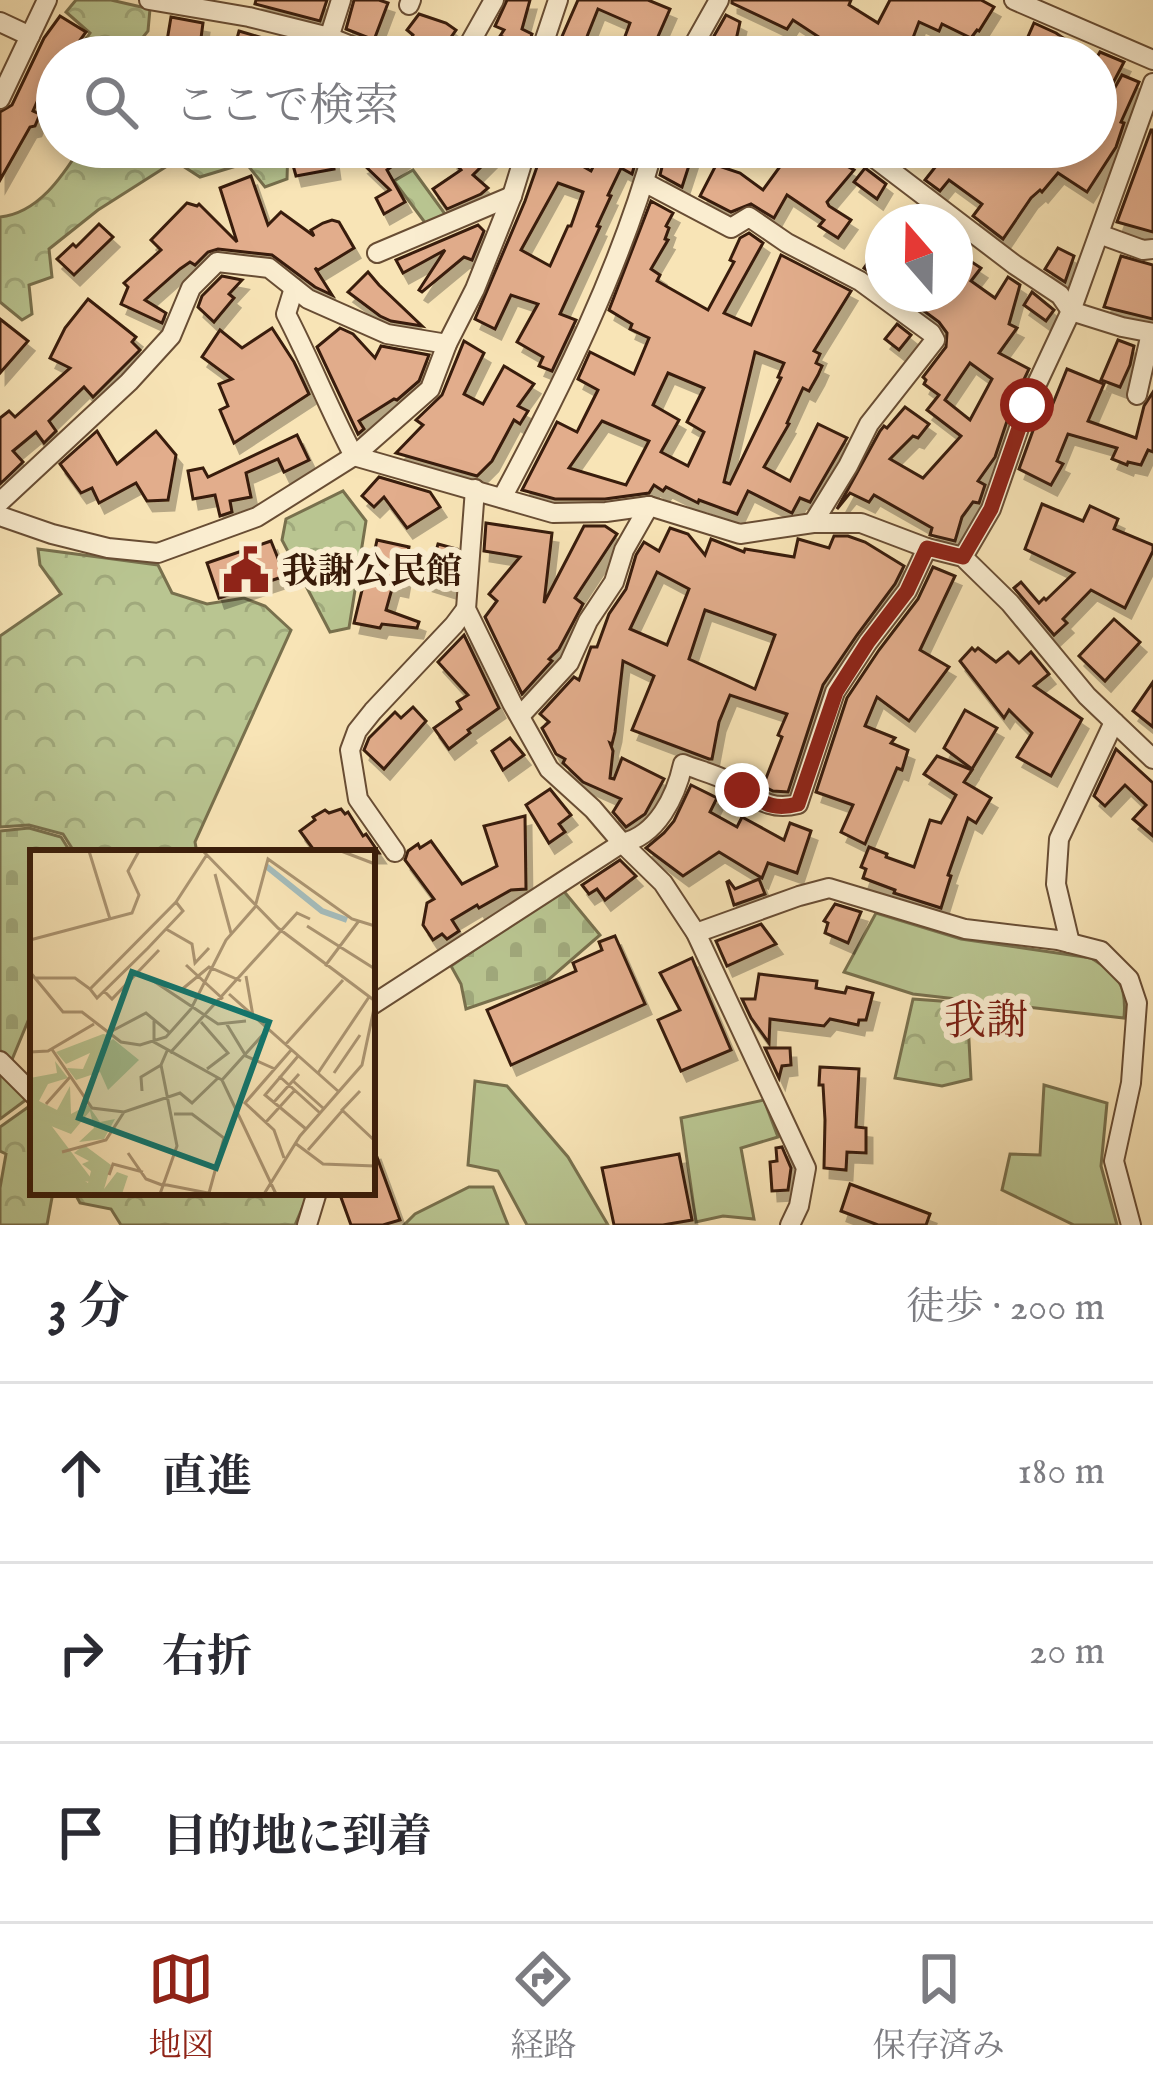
<!DOCTYPE html>
<html lang="ja">
<meta charset="utf-8">
<style>
:root{--surface:#fff;--page:#f7f7f7;--text:#2b2b33;--muted:#7c7c81;--line:#e1e1e2;--accent:#8f2418}
body{margin:0;font-family:"IM FELL English","Noto Serif JP",serif;background:var(--page);color:var(--text)}
.compass{position:absolute;left:865px;top:204px;width:108px;height:108px;border-radius:50%;background:var(--surface);box-shadow:0 6px 18px #0003;rotate:340deg}
.stop{position:absolute;width:36px;height:36px;margin:-27px;border:9px solid #8f2418;border-radius:50%;background:#fff}
.stop.end{background:#8f2418;border-color:#fff;box-shadow:0 3px 12px #0008}
.list{margin:0;padding:0;list-style:none}
h2{display:flex;justify-content:space-between;align-items:center;height:156px;margin:0;padding:0 48px;font-size:51px}
h2 small{font-size:39px;font-weight:400;color:var(--muted)}
.list li{display:grid;grid-template-columns:78px 1fr auto;gap:36px;align-items:center;box-sizing:border-box;height:180px;padding:0 48px;border-top:3px solid var(--line)}
.list b{display:block;font-size:45px;white-space:nowrap}
.list em{font-size:39px;font-style:normal;color:var(--muted)}
.icon{flex:none;width:66px;height:66px;fill:none;stroke:currentColor;stroke-width:2;stroke-linecap:round;stroke-linejoin:round}
.map{position:relative;flex:none;width:1153px;height:1225px;overflow:hidden}
.search{position:absolute;background:var(--surface);box-shadow:0 6px 18px #0003;left:36px;right:36px;top:36px;height:132px;display:flex;align-items:center;gap:30px;box-sizing:border-box;padding:0 42px;border-radius:66px;color:var(--muted);font-size:45px}
.sheet{height:696px;background:var(--surface)}
nav{display:flex;justify-content:space-around;align-items:center;box-sizing:border-box;height:168px;border-top:3px solid var(--line);background:var(--surface);font-size:33px;color:var(--muted)}
nav a{display:grid;justify-items:center;gap:6px}
nav .on{color:var(--accent)}
.map>svg:first-child{display:block}
.grass{fill:#b9c591;stroke:#78704d;stroke-width:3}
.forest{fill:url(#forest-crowns);stroke:#78704d;stroke-width:3}
.cemetery{fill:url(#cemetery-stones);stroke:#78704d;stroke-width:3}
.building{fill:#e2ad8c;stroke:#381b09;stroke-width:3;fill-rule:evenodd;filter:url(#shadow)}
.lines{fill:none;stroke-linecap:round;stroke-linejoin:round}
.minor-casing{stroke:#684d34;stroke-width:22}
.minor{stroke:#faedd0;stroke-width:18}
.route{stroke:#8f2418;stroke-width:15}
.labels{text-anchor:middle;stroke-width:12;stroke-linejoin:round;paint-order:stroke}
.poi-label{font-size:36px;font-weight:bold;fill:#381b09;stroke:#faedd0;text-anchor:start}
.quarter-label{font-size:42px;fill:#7a1f14;stroke:#faedd0}
.inset-river{fill:none;stroke:#a4bbba;stroke-width:6}
.inset-road{fill:none;stroke:#ab9471;stroke-width:3}
.view{fill:#0f766e;fill-opacity:0.15;stroke:#0f766e;stroke-width:6}
.inset-edge{fill:none;stroke:#381b09;stroke-width:6}
</style>
<div class="map">
<svg width="1153" height="1225" viewBox="0 0 1153 1225">
<defs>
<pattern id="forest-crowns" width="20" height="18" patternUnits="userSpaceOnUse" patternTransform="scale(3)"><rect width="20" height="18" fill="#b9c591"/><path d="M2 6a3 3 0 1 1 6 0M12 15a3 3 0 1 1 6 0" fill="none" stroke="#a0a97c"/></pattern>
<pattern id="cemetery-stones" width="16" height="16" patternUnits="userSpaceOnUse" patternTransform="scale(3)"><rect width="16" height="16" fill="#b9c591"/><path d="M2 7V4a2 2 0 0 1 4 0v3zM10 15v-3a2 2 0 0 1 4 0v3z" fill="#a0a97c"/></pattern>
<filter id="shadow"><feDropShadow dx="6" dy="10" stdDeviation="0" flood-color="#0004"/></filter>
</defs>
<rect width="100%" height="100%" fill="#f8e4b6"/>
<filter id="stains"><feTurbulence type="fractalNoise" baseFrequency=".00167" numOctaves="4"/><feColorMatrix values="0 0 0 0 .2 0 0 0 0 .09 0 0 0 0 .02 0 0 0 .5 -.17"/></filter>
<radialGradient id="worn" r=".72"><stop offset=".6" stop-color="#630" stop-opacity="0"/><stop offset="1" stop-color="#630" stop-opacity=".3"/></radialGradient>
<!-- grass -->
<g class="grass">
<path d="M876 913 961 939 1091 958C1119 975 1127 985 1124 1018L913 994 844 972Z"/>
<polygon points="475,1081 507,1086 568,1157 608,1225 527,1225 498,1171 468,1165"/>
<polygon points="1044,1085 1107,1103 1101,1166 1117,1225 1074,1225 1002,1190 1010,1154 1040,1155"/>
<polygon points="764,1100 778,1137 741,1148 754,1219 723,1216 696,1222 681,1118"/>
<polygon points="469,1187 493,1187 508,1225 404,1225 415,1214"/>
</g>
<!-- forest -->
<g class="forest">
<polygon points="76,0 111,0 150,9 148,31 127,57 74,57 90,33 66,12"/>
<path d="M81 147H142L148 150 155 147H288L287 179 265 187 246 163 200 177 175 161 98 210 49 249 52 277 29 285 32 314 22 320 0 302V217C38 213 62 177 81 147Z"/>
<polygon points="413,170 448,218 429,228 394,181"/>
<polygon points="343,491 366,521 349,628 330,632 282,540 286,519"/>
<polygon points="38,549 158,565 172,593 207,604 244,598 265,606 291,630 195,842 197,853 75,853 63,834 29,825 0,827 0,636 61,594 40,565"/>
<polygon points="913,999 967,1003 971,1079 942,1086 895,1078"/>
<polygon points="31,1105 33,1105 33,1192 53,1192 47,1225 0,1225 0,1188 6,1154 0,1151 0,1127"/>
<polygon points="74,1192 162,1192 164,1195 173,1192 309,1192 295,1225 121,1225 111,1209 80,1203"/>
</g>
<!-- cemetery -->
<g class="cemetery">
<polygon points="29,828 61,837 71,853 33,853 33,1009 11,1062 0,1050 0,831"/>
<polygon points="562,889 600,935 547,981 466,1009 461,984 451,966"/>
<polygon points="0,1072 27,1099 0,1119"/>
</g>
<!-- building -->
<g class="building">
<polygon points="256,0 327,0 320,21 255,4"/>
<polygon points="354,0 379,0 388,3 374,40 346,29"/>
<polygon points="507,0 530,0 522,29 532,34 528,47 500,36 504,30 495,26"/>
<path d="M578 0H648L670 9 649 57H553ZM598 9 630 23 620 50 586 39Z"/>
<polygon points="732,0 851,0 849,5 878,23 890,0 981,0 994,7 979,31 977,30 971,38 942,24 939,31 919,22 911,43 892,41 882,57 829,57 834,47 793,20 787,29 732,3"/>
<polygon points="419,14 446,23 456,30 437,57 427,57 408,45 413,35 407,30"/>
<polygon points="726,15 740,22 736,40 721,57 702,57"/>
<polygon points="60,16 86,32 68,57 57,57 33,111 40,114 35,126 30,127 0,180 0,112 12,105 44,38"/>
<polygon points="171,17 203,23 201,38 206,38 203,57 183,57 167,41"/>
<polygon points="1034,23 1056,33 1091,57 1019,57"/>
<polygon points="239,31 283,44 285,40 308,46 307,52 310,53 310,57 232,57"/>
<polygon points="1100,52 1124,62 1113,83 1096,74 1096,59"/>
<polygon points="1122,75 1139,82 1121,122 1124,123 1116,147 1087,192 1058,173 1042,192 1040,190 1031,198 1003,239 973,216 982,204 949,180 940,191 925,180 951,147 972,147 999,166 1016,147 1096,147 1096,121"/>
<polygon points="1151,130 1153,130 1153,232 1117,222"/>
<polygon points="385,147 418,147 387,170 405,202 384,214 376,198 390,190 363,164 380,156"/>
<polygon points="464,147 501,147 473,175 488,188 481,194 447,209 433,189 461,170 452,159"/>
<path d="M540 147H567L563 155 591 171 603 147H640L632 174 621 168 608 195 611 196 597 226 600 227 560 314 576 320 552 371 539 366 543 357 517 342 538 304 511 295 495 329 475 319 525 201 538 164ZM558 183 583 192 571 226H568L550 266 521 250Z"/>
<polygon points="667,147 695,147 682,187 660,175"/>
<polygon points="331,148 334,169 296,176 291,158"/>
<polygon points="792,150 818,164 824,153 854,170 827,202 829,206 851,220 838,238 819,226 824,220 787,195 774,218 751,204 731,212 700,196 716,165 740,173 763,190"/>
<polygon points="865,168 886,184 877,199 854,182"/>
<polygon points="251,176 268,225 281,212 314,236 311,230 323,223 332,220 339,222 354,248 318,270 315,268 332,295 315,287 272,255 218,249 208,252 195,265 190,262 180,269 145,300 166,313 162,323 121,304 128,287 124,283 161,250 151,240 187,203 197,206 199,204 237,242 220,188"/>
<path d="M651 201 673 213 666 226 669 228 665 239 668 240 651 269 660 275 657 281 708 310 734 262 730 260 740 238 749 233 763 243 724 313 751 325 781 255 851 291 814 351 820 354 816 363 822 366 818 375 809 391 803 388 787 423 789 424 764 467 790 481 818 424 847 438 810 502 800 498 792 513 748 491 737 514 699 500 698 503 666 487 663 491 654 485 649 493 605 499H555L522 490 557 422 577 432 598 390 578 379 590 352 634 374 649 338 630 329 632 324 609 310ZM755 352 784 363 778 377 781 378 730 484 724 482ZM668 373 704 388 687 422 704 432 688 466 661 452 679 420 653 405ZM602 421 649 441 626 485 569 468Z"/>
<polygon points="99,224 113,237 74,275 57,259 73,244 76,247"/>
<polygon points="478,225 484,231 472,260 464,257 422,292 419,290 445,250 403,273 396,260"/>
<polygon points="1058,248 1074,256 1065,282 1045,269"/>
<path d="M955 251 981 268 971 281 995 298 1008 277 1020 285 1009 324 1017 328 999 353 1029 369 1014 400 995 457 978 481 985 485 979 503 973 502 962 517 955 541 930 535 932 528 874 495 869 502 850 493 837 509 880 431 884 426 887 428 905 407 929 424 918 438 913 436 890 459 923 478 961 436 927 410 939 395 924 384 926 380 923 377 946 347 947 333 939 322 901 294H928L938 301 943 294H955ZM970 363 992 379 970 420 945 400Z"/>
<polygon points="873,255 883,262 883,281 864,268"/>
<polygon points="1121,256 1153,265 1153,319 1104,307"/>
<polygon points="368,272 379,285 422,326 391,321 380,316 348,292"/>
<polygon points="222,276 242,280 229,294 234,298 214,322 198,307 202,296"/>
<polygon points="1032,292 1054,310 1046,321 1024,305"/>
<polygon points="88,299 136,337 132,342 140,350 93,397 84,387 49,421 56,431 44,443 36,432 13,451 23,462 0,484 0,418 9,411 15,417 70,368 50,358 65,328"/>
<polygon points="0,319 28,341 0,373"/>
<polygon points="897,324 911,335 899,350 885,339"/>
<polygon points="272,328 294,362 309,394 234,443 220,410 228,406 219,384 232,379 202,357 220,330 242,348"/>
<polygon points="340,328 353,334 375,358 381,346 429,355 419,381 397,400 394,399 359,421 364,429 358,434 317,347"/>
<polygon points="1118,340 1134,346 1130,365 1120,387 1101,380"/>
<polygon points="464,341 484,353 464,394 483,404 504,366 534,384 518,406 528,411 520,424 514,420 492,461 477,476 396,453 423,425 416,420 442,395"/>
<polygon points="1067,369 1104,384 1088,421 1136,438 1144,406 1153,392 1153,452 1148,450 1141,465 1128,462 1127,465 1112,459 1117,448 1068,434 1057,461 1063,464 1051,485 1019,469 1043,403 1052,406"/>
<polygon points="97,431 117,464 156,431 176,455 168,500 147,501 136,483 99,503 92,488 81,493 60,464"/>
<polygon points="297,435 309,460 284,472 278,459 246,473 251,497 230,501 232,512 220,516 215,495 193,499 188,471 203,468 208,477"/>
<polygon points="379,477 430,492 440,507 407,528 384,497 374,507 362,496"/>
<polygon points="1042,504 1083,521 1090,506 1118,519 1114,529 1153,545 1153,551 1125,608 1091,590 1063,619 1067,623 1054,635 1014,588 1021,582 1039,603 1044,598 1046,600 1074,573 1025,549"/>
<polygon points="486,523 552,533 544,603 584,526 605,526 617,534 575,598 583,604 559,649 549,659 552,661 522,694 485,617 497,601 489,594 520,557 484,551"/>
<path d="M670 528 688 534 705 555 711 539 744 552 745 549 794 557 798 539 829 548 834 536H848L865 542 904 566 895 584 857 635 823 685 788 792 773 791 763 786 782 737 778 735 787 714 730 695 719 722 712 759H709L632 730 654 676 623 661 615 732 612 744 610 743 613 751 610 778 614 779 622 758 664 779 645 814 626 827 613 812 621 799 583 782 563 763 565 759 556 754 542 728 549 722 540 714 574 677 579 680 591 647H597L609 614 626 589 636 555 644 542 659 551ZM657 572 689 589 667 645 630 629ZM705 610 775 635 755 689 689 659Z"/>
<polygon points="377,540 409,547 402,587 393,585 386,610 419,622 417,628 382,624 380,628 354,623 363,586 367,587"/>
<polygon points="271,541 285,576 219,598 207,563"/>
<polygon points="438,544 457,549 453,589 427,581"/>
<polygon points="933,567 955,576 920,650 949,667 909,721 877,697 865,726 895,738 891,743 908,750 902,770 897,768 865,844 841,832 853,805 816,792 847,698 879,650 918,599"/>
<polygon points="1114,619 1140,642 1105,681 1079,656"/>
<polygon points="464,635 499,708 468,730 470,733 449,749 434,728 461,709 457,702 468,695 438,662"/>
<polygon points="972,648 975,651 978,648 996,662 1008,652 1019,663 1031,652 1049,674 1034,686 1082,719 1051,776 1017,757 1032,733 1009,710 1004,718 960,661"/>
<polygon points="1153,682 1153,727 1133,711"/>
<polygon points="413,707 426,721 384,769 364,750 369,738 395,712 401,718"/>
<polygon points="965,710 997,728 972,769 944,748"/>
<polygon points="510,738 524,755 503,770 492,751"/>
<polygon points="1116,749 1153,783 1153,836 1133,819 1146,805 1125,785 1105,806 1094,796"/>
<polygon points="937,756 972,770 964,782 991,798 976,823 968,818 948,875 951,876 941,908 894,893 895,890 863,878 866,869 861,867 869,847 887,854 886,857 914,867 930,820 941,823 956,795 924,774"/>
<polygon points="691,785 717,798 710,812 737,827 742,817 784,840 790,823 811,831 797,873 768,863 762,878 719,852 683,876 651,852 646,848 664,833 674,821"/>
<polygon points="550,789 571,815 559,824 565,832 549,843 526,805"/>
<polygon points="341,809 345,814 348,812 363,836 366,834 379,853 316,853 300,831 315,820 313,817 325,810 329,813"/>
<polygon points="525,816 526,889 511,890 479,908 477,905 452,920 459,931 447,939 442,934 433,940 423,925 427,903 434,899 405,860 408,851 418,844 420,848 431,841 462,884 497,866 484,826"/>
<polygon points="620,860 636,876 605,900 597,889 589,894 582,885"/>
<polygon points="759,879 765,894 734,905 727,882 729,881 735,889"/>
<polygon points="835,904 861,912 848,943 825,933 828,923 824,921"/>
<polygon points="761,924 776,944 727,966 716,941"/>
<polygon points="615,936 645,1004 511,1065 487,1010 576,971 573,963 602,950 599,942"/>
<polygon points="692,958 731,1050 681,1071 658,1020 680,1010 660,973"/>
<polygon points="759,974 817,981 816,988 845,993 847,987 873,993 866,1020 859,1020 858,1025 830,1019 824,1026 770,1019 769,1043 751,1018 742,999 755,999"/>
<polygon points="765,1048 790,1048 791,1065 782,1066 779,1078"/>
<polygon points="820,1067 859,1069 856,1127 866,1128 866,1153 847,1152 846,1170 824,1168 825,1120 823,1085 819,1085"/>
<polygon points="782,1147 791,1168 788,1190 772,1191 770,1162 777,1161 776,1148"/>
<polygon points="374,1149 400,1220 383,1225 351,1225 339,1192 372,1192"/>
<polygon points="679,1154 692,1220 663,1225 614,1225 602,1168"/>
<polygon points="850,1184 930,1214 926,1225 878,1225 841,1211"/>
</g>
<g class="lines">
<defs>
<g id="minor">
<polyline points="149,0 249,17 329,37 379,57"/>
<polyline points="1014,0 1153,60"/>
<polyline points="409,5 411,0"/>
<polyline points="0,22 30,36"/>
<polyline points="323,57 341,0"/>
<polyline points="462,57 494,0"/>
<polyline points="539,57 558,0"/>
<polyline points="687,57 719,0"/>
<polyline points="901,57 982,51"/>
<polyline points="0,99 47,0"/>
<polyline points="860,147 1015,265 1060,295 1071,311 1122,327 1153,333"/>
<polyline points="644,182 731,228 749,217 787,243 860,281 931,333 935,340 869,424 848,466 813,523"/>
<polyline points="1099,234 1143,250 1153,249"/>
<polyline points="377,253 512,196"/>
<path d="M294 288 286 314C310 360 329 409 354 456L553 513 606 512 649 506 740 534 813 523H861L927 548 963 557 1010 603 1087 696 1153 759"/>
<polyline points="1137,395 1151,333"/>
<polyline points="475,489 466,609 512,703 549,769 593,809 622,843 663,883 696,933 806,1168 799,1206 790,1225"/>
<path d="M502 498C562 386 620 269 654 147"/>
<polyline points="0,502 129,382 171,336 191,288 217,262 269,268 308,299 387,334 447,344"/>
<polyline points="0,516 52,534 108,548 158,553 257,517 354,456 430,389 447,344 475,289 512,196 527,147"/>
<polyline points="963,557 991,509 1027,405 1071,311 1153,83"/>
<polyline points="520,716 569,663 588,621 614,582 624,550 649,506"/>
<polyline points="395,852 358,799 350,750 357,731 373,711 454,625 466,609"/>
<polyline points="696,933 799,896 829,888 965,929 1058,940 1101,951 1129,979 1137,1003 1131,1083 1114,1161 1131,1225"/>
<polyline points="1070,943 1056,884 1059,839 1114,722"/>
<path d="M372 1005 622 843C657 836 676 796 683 764 698 770 714 774 728 781 755 795 766 812 798 804L835 692 868 642 907 591 927 548"/>
<polyline points="0,1061 33,1094"/>
<polyline points="307,1225 317,1192"/>
</g>
</defs>
<!-- minor casing -->
<use href="#minor" class="minor-casing"/>
<!-- minor -->
<use href="#minor" class="minor"/>
</g>
<g class="lines">
<!-- route -->
<path class="route" d="M742 790C763 802 772 811 798 804L836 692 868 642 907 591 927 548 963 557 991 509 1027 405"/>
</g>
<!-- icons -->
<defs>
<symbol id="civic-bare" viewBox="-9 -9 18 18"><path d="M-.6-6.5H3V-4.5H.6V-3L4-1V1h2V6H-6V1h2V-1L-.6-3ZM-1.2 2.5V6h2.4V2.5Z" fill="#8f2418" stroke="#faedd0" stroke-width="2.5" paint-order="stroke"/></symbol>
</defs>
<g fill-rule="evenodd">
<use href="#civic-bare" x="213" y="537" width="66" height="66"/>
</g>
<g class="labels">
<!-- poi labels -->
<g class="poi-label">
<text x="282" y="583">我謝公民館</text>
</g>
<!-- quarter labels -->
<g class="quarter-label">
<text x="986" y="1034">我謝</text>
</g>
</g>
<!-- overview -->
<g transform="translate(30 850)">
<rect width="345" height="345" fill="#f8e4b6"/>
<path d="M0 260 11 262 64 332 0 328Z" fill="#b9c591"/>
<path d="M73 184 79 185 71 198 83 189 109 210 78 240 70 222 46 230 37 218 53 219 60 203 36 214 26 202ZM25 211 38 228 18 234 9 251 27 260 40 236 41 264 58 255 70 272 85 269 74 289 49 292 64 278 60 261 41 284 21 276V288L2 267 0 228 27 223ZM54 295 81 315 74 339 87 322 98 326 92 344H0V321L23 327 34 324 31 315 58 333 61 321 52 314 59 311 44 303Z" fill="#b9c591"/>
<path class="inset-river" d="M236 16 292 61 317 70"/>
<path class="inset-road" d="M59 1 80 69M173 1 248 78 345 151M311 1 345 14M185 24 201 83M277 76 345 119M136 79 162 94 165 113 179 98M0 90 102 63 109 45 98 21 109 1M156 115 193 149M295 116 328 72M0 122 33 162H52L91 192 110 195 136 187 161 159 196 90 225 57 238 9 322 69 345 76M216 126 223 166M6 128H45L60 139 146 52 176 6M119 128 188 174 216 171M60 139 67 148 118 98 153 61 146 52M74 141 82 149 129 100M150 141 179 117 211 131M199 144 309 242M124 169V192L192 230 246 344M171 172 198 203 177 219M196 173 216 206 245 219M80 182 116 163 140 183M255 195 313 130M21 198 62 258 94 262 150 243 162 253 188 228M0 202 18 201 64 174M140 203 267 63 280 69M269 205 235 245 276 279M288 223 339 147M304 223 330 185M249 226 290 263M192 230 237 180M263 231 293 258M112 241 111 227 131 215M330 241 312 260 345 291M244 252 269 224M16 254 40 227M144 264H162L194 288 179 343M236 272 265 240M265 293 293 314 345 316M278 300 312 261M32 302 76 290 94 262M98 303 116 329 132 335M254 308 244 280 215 253 262 199M79 325 83 314 113 322M132 334 183 344M130 344 147 296 131 215 137 201M234 344 270 286 332 215 345 154"/>
<path class="view" d="M102 122 239 172 186 318 49 268Z"/>
<rect width="345" height="345" class="inset-edge"/>
</g>
<rect width="100%" height="100%" filter="url(#stains)"/>
<rect width="100%" height="100%" fill="url(#worn)"/>
</svg>
<svg class="compass" viewBox="-18 -18 36 36"><path d="M0-13l5 13h-10z" fill="#e53935"/><path d="M0 13l5-13h-10z" fill="#7c7c81"/></svg>
<div class="stop" style="left:1027px;top:405px"></div>
<div class="stop end" style="left:742px;top:790px"></div>
<div class="search"><svg class="icon" aria-label="search" viewBox="0 0 24 24"><circle cx="10" cy="10" r="6"/><path d="M15 15l6 6"/></svg>ここで検索</div>
</div>
<section class="sheet">
<h2>3 分<small>徒歩 · 200 m</small></h2>
<ul class="list">
<li><svg class="icon" aria-label="ahead" viewBox="0 0 24 24"><path d="M12 20V5M6 11l6-6 6 6"/></svg><div><b>直進</b></div><em>180 m</em></li>
<li><svg class="icon" aria-label="right" viewBox="0 0 24 24"><path d="M7 20v-9h11M14 6l5 5-5 5"/></svg><div><b>右折</b></div><em>20 m</em></li>
<li><svg class="icon" aria-label="arrive" viewBox="0 0 24 24"><path d="M6 21V4h12l-3 4 3 4H6"/></svg><div><b>目的地に到着</b></div></li>
</ul>
</section>
<nav>
<a class="on"><svg class="icon" aria-label="map" viewBox="0 0 24 24"><path d="M3 6l6-2 6 2 6-2v14l-6 2-6-2-6 2zM9 4v14M15 6v14"/></svg>地図</a>
<a><svg class="icon" aria-label="directions" viewBox="0 0 24 24"><path d="M12 3l9 9-9 9-9-9zM9 14v-3h6M13 9l2 2-2 2"/></svg>経路</a>
<a><svg class="icon" aria-label="saved" viewBox="0 0 24 24"><path d="M7 4h10v16l-5-4-5 4z"/></svg>保存済み</a>
</nav>
